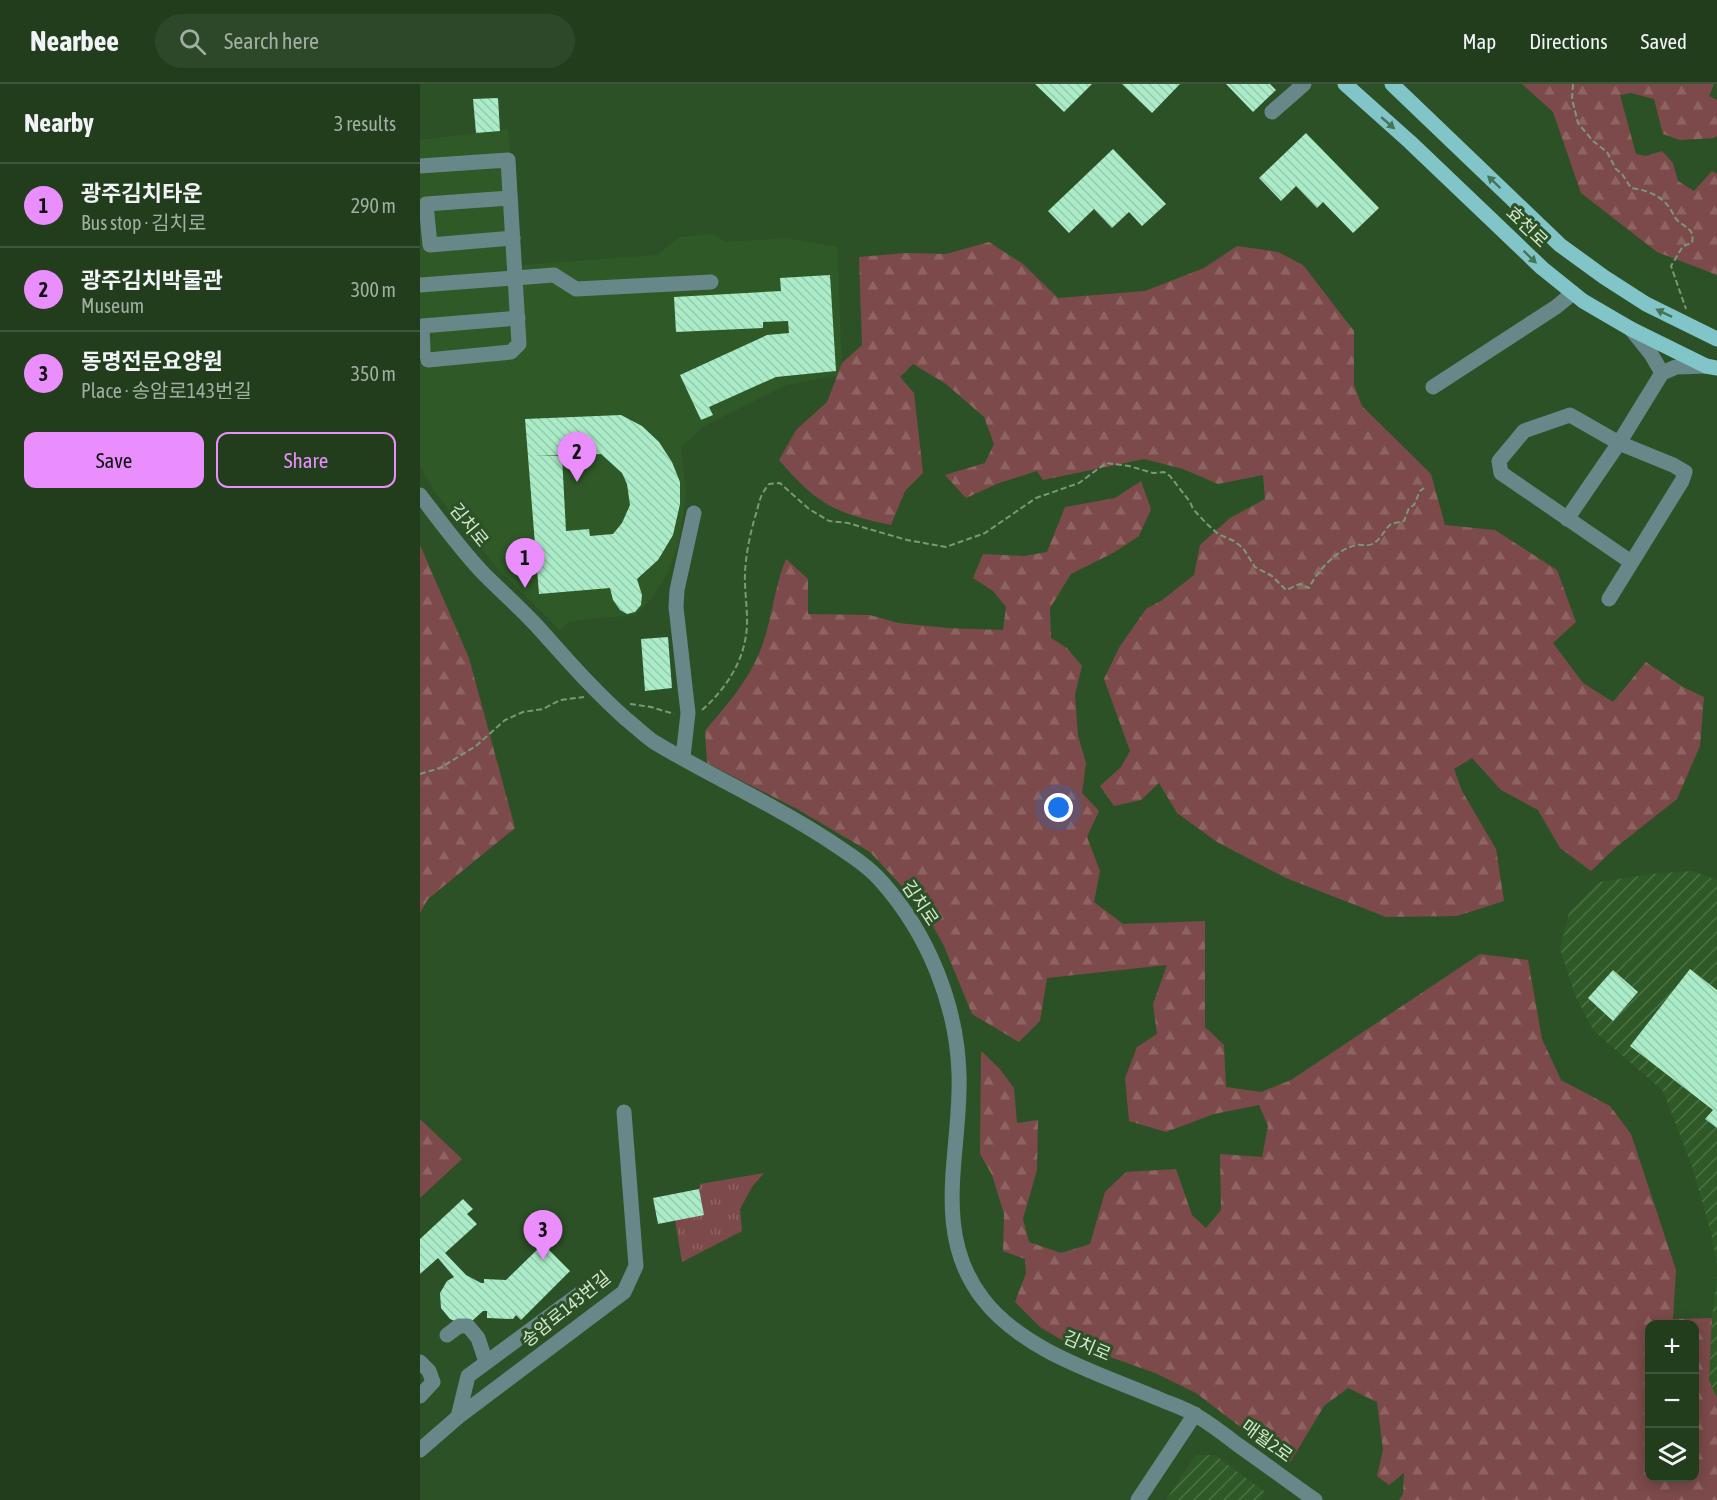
<!DOCTYPE html>
<meta charset="utf-8">
<style>
:root{--surface:#213d1c;--page:#2d4829;--text:#f1f3f6;--muted:#a2aea3;--line:#3e563b;--accent:#ea8dfd}
body{margin:0;font-family:"Asap Condensed","Noto Sans KR",sans-serif;background:var(--page);color:var(--text)}
.controls{position:absolute;right:18px;bottom:18px;display:grid;overflow:hidden;border-radius:12px;box-shadow:0 3px 15px #0003}
.controls button{width:54px;height:54px;display:grid;place-items:center;padding:0;border:0;border-bottom:2px solid var(--line);background:var(--surface);color:var(--text);font:30px sans-serif}
.you{position:absolute;left:639px;top:724px;width:21px;height:21px;margin:-15px;border:4px solid #fff;border-radius:50%;background:#1a73e8;box-shadow:0 0 0 9px #1a73e833}
.badge{display:grid;place-items:center;width:39px;height:39px;border-radius:50%;background:var(--accent);color:#111;font-size:20px;font-weight:700}
.pin{position:absolute;translate:-50% -50px;filter:drop-shadow(0 2px 3px #0008)}
.pin::after{content:'';position:absolute;top:32px;width:21px;height:18px;background:inherit;clip-path:polygon(0 0,100% 0,50% 100%)}
.list{margin:0;padding:0;list-style:none}
h2{display:flex;justify-content:space-between;align-items:center;height:78px;margin:0;padding:0 24px;font-size:26px}
h2 small{font-size:20px;font-weight:400;color:var(--muted)}
.list li{display:grid;grid-template-columns:39px 1fr auto;gap:18px;align-items:center;box-sizing:border-box;height:84px;padding:0 24px;border-top:2px solid var(--line)}
.list b{display:block;font-size:22px;white-space:nowrap}
.list p{margin:0;font-size:20px;white-space:nowrap;color:var(--muted)}
.list em{font-size:20px;font-style:normal;color:var(--muted)}
.actions{display:flex;gap:12px;padding:18px 24px}
.actions a{flex:1;padding:14px 0;border:2px solid var(--accent);border-radius:12px;text-align:center;font-size:21px;color:var(--accent)}
.actions .main{background:var(--accent);color:#111}
.icon{flex:none;width:33px;height:33px;fill:none;stroke:currentColor;stroke-width:2;stroke-linecap:round;stroke-linejoin:round}
.map{position:relative;flex:none;width:1297px;height:1416px;overflow:hidden}
header{display:flex;align-items:center;gap:36px;box-sizing:border-box;height:84px;padding:0 30px;background:var(--surface);border-bottom:2px solid var(--line)}
header strong{font-size:28px}
nav{display:flex;gap:33px;margin-inline-start:auto;font-size:21px}
.search{width:420px;height:54px;background:var(--page);display:flex;align-items:center;gap:15px;box-sizing:border-box;padding:0 21px;border-radius:33px;color:var(--muted);font-size:22px}
main{display:flex}
aside{flex:1;background:var(--surface)}
.map>svg:first-child{display:block}
.built{fill:#2f5927}
.industrial{fill:url(#industrial-furrows)}
.grass{fill:url(#grass-tufts)}
.forest{fill:url(#forest-firs);fill-rule:evenodd}
.building{fill:url(#building-back-hatch);fill-rule:evenodd}
.lines{fill:none;stroke-linecap:round;stroke-linejoin:round}
.path{stroke:#7b9876;stroke-width:2;stroke-dasharray:6 3;stroke-linecap:butt}
.minor{stroke:#678789;stroke-width:15}
.major{stroke:#81c5c9;stroke-width:15}
.oneway{fill:#467457}
.labels{text-anchor:middle;stroke-width:6;stroke-linejoin:round;paint-order:stroke}
.street-label{font-size:18px;fill:#d3e8cf;stroke:#2c5126}
</style>
<header>
<strong>Nearbee</strong>
<div class="search"><svg class="icon" aria-label="search" viewBox="0 0 24 24"><circle cx="10" cy="10" r="6"/><path d="M15 15l6 6"/></svg>Search here</div>
<nav><a>Map</a><a>Directions</a><a>Saved</a></nav>
</header>
<main>
<aside>
<h2>Nearby<small>3 results</small></h2>
<ul class="list">
<li><span class="badge">1</span><div><b>광주김치타운</b><p>Bus stop · 김치로</p></div><em>290 m</em></li>
<li><span class="badge">2</span><div><b>광주김치박물관</b><p>Museum</p></div><em>300 m</em></li>
<li><span class="badge">3</span><div><b>동명전문요양원</b><p>Place · 송암로143번길</p></div><em>350 m</em></li>
</ul>
<div class="actions"><a class="main">Save</a><a>Share</a></div>
</aside>
<div class="map">
<svg width="1297" height="1416" viewBox="0 0 1297 1416">
<defs>
<pattern id="industrial-furrows" width="10" height="10" patternUnits="userSpaceOnUse" patternTransform="scale(1.5)"><rect width="10" height="10" fill="#2f5927"/><path d="M-1 1l2-2M0 10L10 0M9 11l2-2" fill="none" stroke="#4c7145"/></pattern>
<pattern id="grass-tufts" width="24" height="20" patternUnits="userSpaceOnUse" patternTransform="scale(1.5)"><rect width="24" height="20" fill="#7c4a4a"/><path d="M3 7l-1-3M5 7V3M7 7l1-3M15 17l-1-3M17 17v-4M19 17l1-3" fill="none" stroke="#8e6463"/></pattern>
<pattern id="forest-firs" width="22" height="20" patternUnits="userSpaceOnUse" patternTransform="scale(1.5)"><rect width="22" height="20" fill="#7c4a4a"/><path d="M5 1l3.5 6h-7zM16 11l3.5 6h-7z" fill="#8e6463"/></pattern>
<pattern id="building-back-hatch" width="6" height="6" patternUnits="userSpaceOnUse" patternTransform="scale(1.5)"><rect width="6" height="6" fill="#aaebc8"/><path d="M-1 5l2 2M0 0l6 6M5-1l2 2" fill="none" stroke="#95caac"/></pattern>
</defs>
<rect width="100%" height="100%" fill="#2c5126"/>
<!-- built -->
<polygon class="built" points="88,45 102,181 237,171 260,153 293,150 306,158 367,154 417,163 422,279 418,292 366,301 284,342 261,363 266,410 259,459 247,490 231,515 216,531 150,537 140,546 79,486 14,407 0,382 0,56"/>
<!-- industrial -->
<g class="industrial">
<polygon points="1272,787 1297,796 1297,1180 1291,1149 1272,1082 1243,1007 1173,946 1155,911 1140,865 1149,829 1179,798 1232,790"/>
<polygon points="1297,1192 1297,1314 1289,1296 1292,1234"/>
<polygon points="776,1371 795,1371 845,1408 840,1416 746,1416"/>
</g>
<!-- grass -->
<polygon class="grass" points="344,1089 332,1103 320,1125 322,1147 262,1178 255,1136 279,1105 280,1100"/>
<!-- forest -->
<g class="forest">
<polygon points="1102,0 1294,0 1289,12 1297,16 1297,52 1294,54 1260,56 1243,50 1234,15 1211,9 1200,11 1216,70 1226,72 1242,67 1253,79 1258,97 1274,107 1292,87 1297,90 1297,191 1237,168 1161,109 1133,28"/>
<path d="M569 158 603 180 638 214 725 207 784 184 817 162 858 168 883 181 934 247V301L942 322 1011 390 1025 441 1075 446 1137 486 1156 538 1133 559 1163 599 1193 618 1226 578 1263 603 1284 613 1280 662 1257 715 1195 764 1171 787 1140 764 1118 726 1081 706 1052 674 1034 685 1042 707 1076 765 1084 817 1037 832 966 833 866 794 797 758 757 729 739 699 721 716 694 722 680 702 701 683 710 667 684 595 700 562 726 525 741 517 774 491 780 461 810 434 845 415 843 391 798 400 763 385 724 375 623 396 617 387 579 399 546 414 525 391 565 379 574 360 564 333 526 300 493 280 480 293 494 309 503 389 485 407 471 441C414 429 397 420 359 376L376 346 407 318 422 279 442 261 439 173 486 169 526 170Z"/>
<path d="M721 397 731 425 719 452 693 469 651 490 630 524 631 554 647 564 662 582 655 611 658 652 666 679 662 709 679 727 667 753 680 787 674 818 703 840 785 837V943L804 961 806 1003 841 1008 871 996 1060 870 1108 876 1122 955 1141 996 1190 1022 1211 1050 1256 1186 1253 1235 1292 1234 1289 1296 1297 1314V1416H979L983 1410 984 1389 969 1401 957 1392 963 1366 957 1318 928 1304 904 1322 869 1380 776 1309 735 1289 640 1255 620 1243 595 1218 606 1189 605 1175 583 1167 584 1130 572 1091 560 1070 561 967 579 984 594 1004 597 1039 618 1036 617 1086 603 1135 609 1158 641 1169 670 1160 685 1108 706 1088 756 1085 772 1131 786 1144 801 1126 800 1070 842 1073 848 1042 839 1021 794 1030 746 1048 709 1037 705 994 717 963 737 950 733 920 747 881 627 894 620 937 599 958 552 930 524 862 504 826 450 768 377 725 287 679 285 647C304 624 326 600 338 572 352 541 353 506 366 475L388 495V530L450 531 478 539 528 544 583 546 586 523 573 507 553 494 563 470 604 472 627 468 645 423 695 414ZM1230 1240H1274V1394H1230Z"/>
<polygon points="0,461 49,574 95,744 8,815 0,829"/>
<polygon points="0,1035 42,1075 0,1114"/>
</g>
<!-- building -->
<g class="building">
<polygon points="615,0 672,0 644,28"/>
<polygon points="702,0 760,0 732,29"/>
<polygon points="806,0 850,0 856,6 833,28"/>
<polygon points="78,14 80,47 56,49 53,15"/>
<polygon points="886,49 959,124 933,149 903,118 897,124 876,102 861,117 839,94"/>
<polygon points="693,65 746,120 722,142 709,128 692,144 674,125 649,149 628,127"/>
<polygon points="410,191 416,287 356,293 289,323 293,331 281,336 260,291 347,251 369,249 368,237 343,238 343,244 256,248 254,213 361,207 360,194"/>
<path d="M201 331 222 342 239 358 252 378 260 398V420L253 451 238 476 217 495 222 511 221 521 215 528 207 530 200 526 193 516 190 504 119 510 105 335ZM181 370 202 389 207 400 210 421 202 439 193 450 170 452 169 445 146 447 142 372H115Z"/>
<polygon points="248,553 252,604 225,607 221,555"/>
<polygon points="1270,885 1297,906 1297,1044 1285,1035 1293,1026 1210,962"/>
<polygon points="1193,886 1218,908 1193,937 1168,914"/>
<polygon points="279,1105 284,1131 238,1140 233,1114"/>
<polygon points="43,1115 53,1125 47,1130 57,1140 25,1169 46,1191 61,1199 64,1199 64,1195 86,1196 123,1160 150,1187 101,1236 96,1231 93,1235 67,1234 67,1227 63,1227 52,1237 37,1238 30,1235 21,1224 20,1209 27,1197 34,1193 18,1174 0,1190 0,1155"/>
</g>
<g class="lines">
<!-- path -->
<g class="path">
<path d="M1153 0 1152 15 1158 39 1173 57 1187 68 1196 85 1202 90 1211 104C1226 106 1240 111 1249 123 1252 127 1254 133 1257 136 1265 144 1275 144 1272 159L1263 162 1251 182 1266 225"/>
<polyline points="210,620 231,623 254,630"/>
<path d="M282 626C302 609 320 583 325 557 330 534 324 511 325 488 326 470 330 450 335 433 340 418 338 414 349 400L360 399 389 425 409 437 428 439 487 456 526 463 565 449 616 414 659 399 686 379 709 382 733 389 744 388 750 392 770 418 773 425 786 439 798 450 814 457 823 464 835 483 852 492 866 506 880 500 889 504C897 487 918 464 937 461 942 460 947 463 952 460 961 456 963 447 971 440L984 437 989 424 994 421 1000 407 1004 404"/>
<polyline points="0,690 20,684 56,662 85,636 103,628 123,625 140,616 164,613"/>
</g>
<!-- minor -->
<g class="minor">
<polyline points="852,28 884,0"/>
<polyline points="0,82 88,76 99,260 91,268 8,276"/>
<polyline points="90,114 6,120 10,161 93,154"/>
<polyline points="0,201 134,191 156,205 291,198"/>
<polyline points="1211,245 1231,270 1242,289"/>
<polyline points="3,268 2,242 98,234"/>
<polyline points="1013,303 1136,223 1153,209"/>
<path d="M0 411C20 437 41 466 64 490 81 507 99 523 116 541 145 573 173 606 206 635 215 642 224 651 234 658 292 693 354 720 411 758 429 770 448 782 462 798 508 850 537 921 539 990 542 1066 510 1147 563 1215 603 1267 678 1289 737 1314 750 1320 765 1324 777 1332 791 1340 805 1351 818 1361 844 1379 869 1398 895 1416"/>
<polyline points="1147,435 1199,359 1242,289 1256,283 1286,282"/>
<polyline points="1189,515 1262,397 1265,388 1253,381 1199,359 1150,331 1104,347 1079,377 1081,389 1211,478"/>
<polyline points="263,673 268,629 256,523 257,506 274,429"/>
<polyline points="27,1251 39,1242 48,1242 58,1254 66,1278"/>
<polyline points="0,1278 9,1287 13,1298 0,1312"/>
<polyline points="38,1333 48,1292 162,1208"/>
<polyline points="0,1366 38,1333 204,1208 216,1182 204,1028"/>
<polyline points="718,1416 775,1330"/>
</g>
<!-- major -->
<g class="major">
<polyline points="925,0 990,58 1122,184 1163,217 1211,245 1286,282 1297,284"/>
<polyline points="972,0 1140,161 1184,193 1226,220 1297,255"/>
</g>
</g>
<!-- one-way arrows -->
<defs><path id="oneway-solid" d="M-6-.8H1V-3.2L6.5 0L1 3.2V.8H-6Z" transform="scale(1.5)"/></defs>
<g class="oneway">
<use href="#oneway-solid" transform="translate(968 39) rotate(41)"/>
<use href="#oneway-solid" transform="translate(1074 98) rotate(-136)"/>
<use href="#oneway-solid" transform="translate(1110 173) rotate(44)"/>
<use href="#oneway-solid" transform="translate(1244 229) rotate(-154)"/>
</g>
<g class="labels">
<!-- street labels -->
<g class="street-label">
<text transform="translate(1107 143) rotate(44)" y="6">효천로</text>
<text transform="translate(49 441) rotate(51)" y="6">김치로</text>
<text transform="translate(500 819) rotate(56)" y="6">김치로</text>
<text transform="translate(146 1225) rotate(-39)" y="6">송암로143번길</text>
<text transform="translate(667 1262) rotate(23)" y="6">김치로</text>
<text transform="translate(847 1357) rotate(36)" y="6">매월2로</text>
</g>
</g>
</svg>
<div class="controls">
<button>+</button>
<button>−</button>
<button><svg class="icon" aria-label="layers" viewBox="0 0 24 24"><path d="M12 4l9 5-9 5-9-5zM3 14l9 5 9-5"/></svg></button>
</div>
<div class="you"></div>
<div class="pin badge" style="left:105px;top:504px">1</div>
<div class="pin badge" style="left:157px;top:398px">2</div>
<div class="pin badge" style="left:123px;top:1176px">3</div>
</div>
</main>
